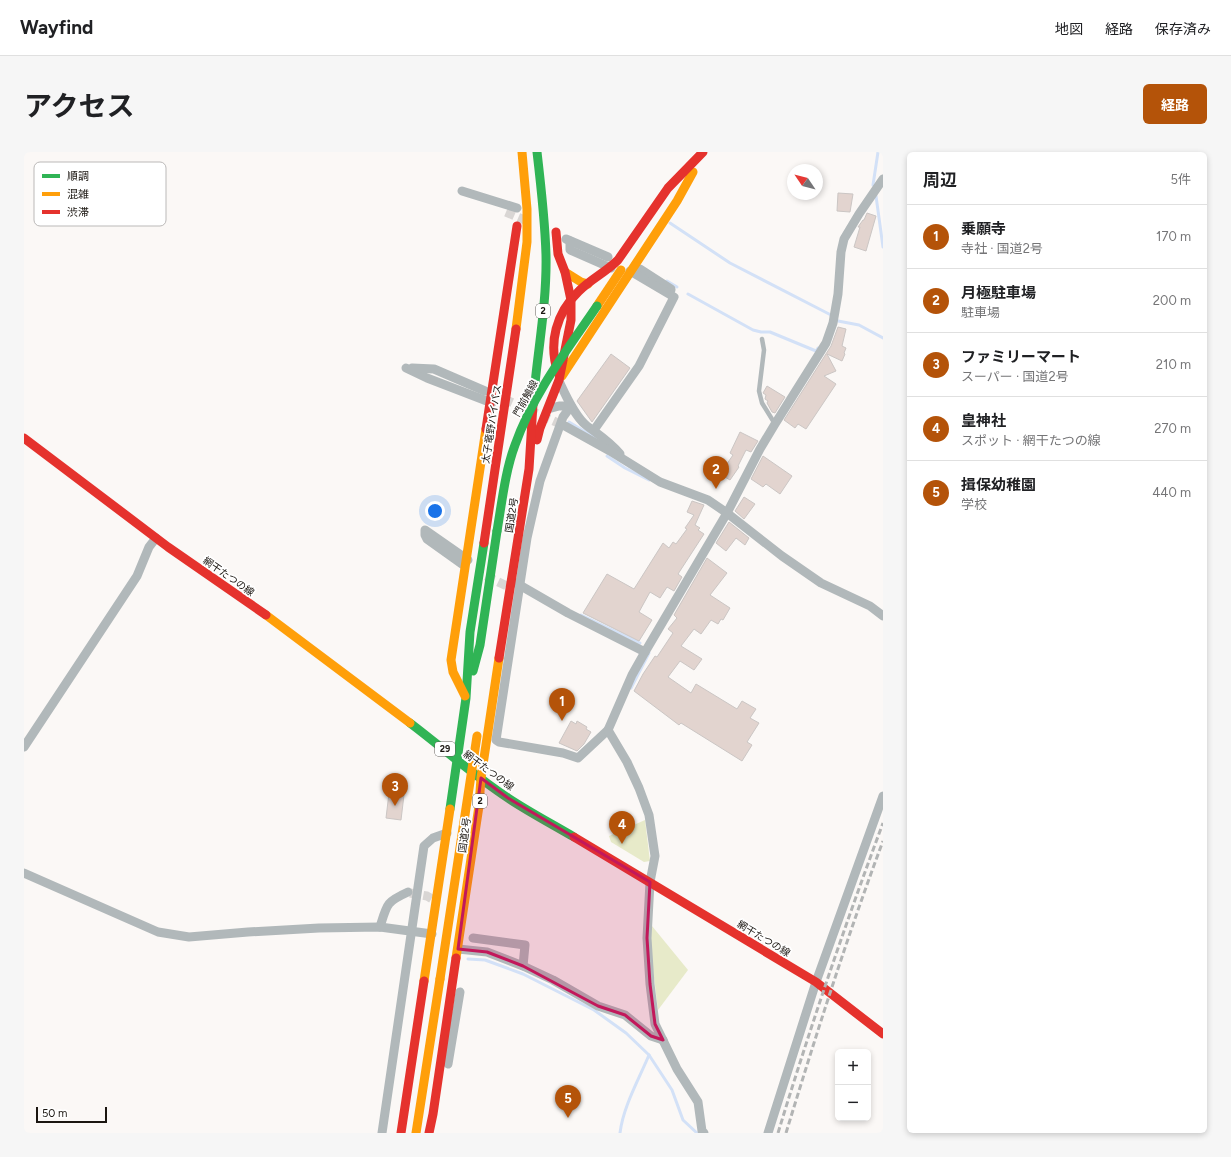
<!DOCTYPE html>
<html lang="ja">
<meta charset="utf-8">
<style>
:root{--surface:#fff;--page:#f6f6f6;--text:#202124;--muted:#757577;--line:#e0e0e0;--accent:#b45309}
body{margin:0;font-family:Figtree,"Noto Sans JP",sans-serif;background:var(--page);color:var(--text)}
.controls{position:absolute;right:12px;bottom:12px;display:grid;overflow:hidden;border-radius:6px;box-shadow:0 2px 6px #0003}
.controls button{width:36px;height:36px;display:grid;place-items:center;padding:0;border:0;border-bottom:1px solid var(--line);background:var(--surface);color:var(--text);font:20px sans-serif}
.compass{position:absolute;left:763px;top:12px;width:36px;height:36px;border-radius:50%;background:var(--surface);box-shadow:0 2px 6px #0003;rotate:305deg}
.scale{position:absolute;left:12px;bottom:10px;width:71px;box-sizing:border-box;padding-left:4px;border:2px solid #1b1611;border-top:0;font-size:11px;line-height:14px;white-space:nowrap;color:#1b1611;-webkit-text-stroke:3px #fff;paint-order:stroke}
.you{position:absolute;left:411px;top:359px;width:14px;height:14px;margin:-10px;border:3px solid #fff;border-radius:50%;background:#1a73e8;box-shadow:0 0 0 6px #1a73e833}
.badge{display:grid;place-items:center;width:26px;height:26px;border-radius:50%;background:var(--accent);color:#fff;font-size:13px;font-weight:700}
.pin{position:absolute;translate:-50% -33px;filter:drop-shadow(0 1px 2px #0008)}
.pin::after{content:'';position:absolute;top:21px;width:14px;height:12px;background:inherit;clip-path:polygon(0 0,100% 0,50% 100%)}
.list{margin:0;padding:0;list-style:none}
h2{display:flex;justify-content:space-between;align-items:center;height:52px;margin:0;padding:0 16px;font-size:17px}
h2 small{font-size:13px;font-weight:400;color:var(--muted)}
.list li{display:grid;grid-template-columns:26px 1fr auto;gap:12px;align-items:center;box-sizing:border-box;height:64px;padding:0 16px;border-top:1px solid var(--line)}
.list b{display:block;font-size:15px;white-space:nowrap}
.list p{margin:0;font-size:13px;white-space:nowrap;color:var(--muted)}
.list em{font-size:13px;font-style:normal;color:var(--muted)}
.map{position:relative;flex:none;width:859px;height:981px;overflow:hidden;border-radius:6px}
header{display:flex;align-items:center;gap:24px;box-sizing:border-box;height:56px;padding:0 20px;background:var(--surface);border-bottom:1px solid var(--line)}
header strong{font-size:19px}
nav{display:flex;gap:22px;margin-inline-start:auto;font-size:14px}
.intro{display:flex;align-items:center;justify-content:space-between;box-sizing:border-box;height:96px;padding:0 24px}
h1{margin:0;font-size:28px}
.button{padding:10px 18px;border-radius:6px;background:var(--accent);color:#fff;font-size:14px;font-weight:700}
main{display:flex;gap:24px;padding:0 24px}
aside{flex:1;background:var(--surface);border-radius:6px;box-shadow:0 2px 6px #0003}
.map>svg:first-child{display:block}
.green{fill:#e7eac9}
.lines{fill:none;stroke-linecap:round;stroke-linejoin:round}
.stream{stroke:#d3e1f7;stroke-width:3}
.building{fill:#e2d4cf;stroke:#cbc6c4}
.street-tunnel{stroke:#d9d6d4;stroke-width:9;stroke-dasharray:9 4.5;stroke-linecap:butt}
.lane{stroke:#b1b8ba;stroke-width:4.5}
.street{stroke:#b1b8ba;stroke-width:9}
.fast{stroke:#30b455;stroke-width:9}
.slow{stroke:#ff9f0a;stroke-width:9}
.jam{stroke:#e5322d;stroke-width:9}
.rail{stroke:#b2b4b4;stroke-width:3;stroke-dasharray:6 3;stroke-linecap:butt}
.fast-bridge{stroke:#30b455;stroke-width:9}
.slow-bridge{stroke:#ff9f0a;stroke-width:9}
.marked{fill:#c2185b;fill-opacity:0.2;stroke:#c2185b;stroke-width:3;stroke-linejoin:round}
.labels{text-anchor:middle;stroke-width:3.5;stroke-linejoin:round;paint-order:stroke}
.shield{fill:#fff;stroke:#5f5c58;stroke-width:1}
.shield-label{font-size:9px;font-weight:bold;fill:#1b1611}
.street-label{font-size:10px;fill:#1b1611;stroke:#fff}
.key{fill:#fff;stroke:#bbb9b8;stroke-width:1}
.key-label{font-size:11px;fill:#1b1611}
</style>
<header>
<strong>Wayfind</strong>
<nav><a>地図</a><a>経路</a><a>保存済み</a></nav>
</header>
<div class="intro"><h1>アクセス</h1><a class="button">経路</a></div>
<main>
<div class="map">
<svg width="859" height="981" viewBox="0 0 859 981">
<rect width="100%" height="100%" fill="#fbf8f6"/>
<!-- green -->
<g class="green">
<polygon points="621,668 626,709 620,710 587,690 585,684"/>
<polygon points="628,774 664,818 634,858 626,793"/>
</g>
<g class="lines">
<!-- stream -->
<g class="stream">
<polyline points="849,33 854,0"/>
<polyline points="852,44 859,95"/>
<polyline points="646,71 706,111 807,163 807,164"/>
<polyline points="643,129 653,135"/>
<polyline points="664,142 729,178 737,180 746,180 792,199 794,196"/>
<polyline points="814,169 835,173 859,186"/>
<polyline points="545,270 573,287"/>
<polyline points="583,304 601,316 625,328"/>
<polyline points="557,463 616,491"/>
<polyline points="607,536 625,501"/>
<polyline points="444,807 461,808 499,822 570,858 602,881 625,903 648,938 659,968 673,981"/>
<path d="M596 981C599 955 615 927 625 903"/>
</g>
</g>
<!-- building -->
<g class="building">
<polygon points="814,41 829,42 826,60 813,59"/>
<polygon points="843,61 852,64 842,99 830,95 836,75 834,75 839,68 840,68"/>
<polygon points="814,175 822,177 818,194 822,196 820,201 821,202 818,209 803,202 812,219 800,224 812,232 782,277 774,272 771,276 760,268 807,194"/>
<polygon points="587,202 606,216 568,270 553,249"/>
<polygon points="743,234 761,245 751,261 748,260 743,251 744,249 741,247 742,243 739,241"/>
<polygon points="716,280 734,289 727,300 722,298 714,314 715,315 706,328 696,322 709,303 706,301"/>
<polygon points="739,304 768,324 756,342 742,332 739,335 727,327"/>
<polygon points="720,345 731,352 720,367 711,359"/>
<polygon points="668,349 680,353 671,373 676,376 674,378 680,382 654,422 658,425 650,439 643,435 636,446 626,440 615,460 628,468 615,489 559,461 583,422 610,437 639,391 645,396 649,390 652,392 663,377 661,376 670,363 663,360"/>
<polygon points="705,370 725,386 721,393 712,386 702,399 692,391"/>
<polygon points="683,406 703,421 686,443 706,456 699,468 697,467 694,472 687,468 677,482 670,477 657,494 678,507 670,518 656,509 644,525 667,541 672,532 713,557 718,549 732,557 726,566 735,571 723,590 728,593 718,609 657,571 655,573 610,539 619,522 631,504 633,505 649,481 644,477 653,466 650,463"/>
<polygon points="547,569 552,572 553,569 563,575 562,577 567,580 560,592 553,599 535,591"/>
<polygon points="365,641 380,643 377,668 362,666"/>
</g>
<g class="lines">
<!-- street-tunnel -->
<g class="street-tunnel">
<polyline points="482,60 505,70"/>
<polyline points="480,247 541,274"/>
<polyline points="462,424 489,437"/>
<polyline points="386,741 403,744 413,750"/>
</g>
<!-- lane -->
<polyline class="lane" points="738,187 740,198 735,239 738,251 751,272"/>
<!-- street -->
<g class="street">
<polyline points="438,39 493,56"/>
<polyline points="542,87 584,105"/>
<polyline points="546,89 546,98 587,116"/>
<polyline points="616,117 647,137 647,138"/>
<polyline points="382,216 403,226 468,251"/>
<polyline points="388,216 410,217 461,239"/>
<path d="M535 229C541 242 551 265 563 274 575 283 586 290 596 302"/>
<polyline points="547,254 539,265 516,329 503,386 472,588 475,590 539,601 554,606 584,578"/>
<polyline points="524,257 535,254 547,254"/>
<polyline points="541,274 586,299 636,330 684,348 703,361 758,404 797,431 846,454 859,464"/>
<polyline points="570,278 615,214 650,145 606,119"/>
<polyline points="438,412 403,387 401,383 401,378 444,408"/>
<polyline points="492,431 544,461 621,500"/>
<polyline points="0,595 113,424 125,395 132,386"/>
<polyline points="0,721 134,780 165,785 224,780 295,776 356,775 408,782"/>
<path d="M356 775C363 752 362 750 384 740"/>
<polyline points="449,786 501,793 499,814"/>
<polyline points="434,797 463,800 499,814 529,828 574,854 601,863 627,884 639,888"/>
<polyline points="424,912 436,840"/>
<polyline points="358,981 400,694 409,686 423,681"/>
<polyline points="680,981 678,979 674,950 653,917 631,872 626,832 623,786 626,730 631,704 625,663 615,636 603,610 584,578 608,523 621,500 703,361 736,297 751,272 802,191 809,171 814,142 817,100 820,87 835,62 859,27"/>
<polyline points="744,981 792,830 859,644"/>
</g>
<!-- fast -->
<g class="fast">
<path d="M509 252C513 202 523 153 522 103 521 69 517 34 513 0"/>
<polyline points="449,519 456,493 473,379"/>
<path d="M386 571C419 596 449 623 484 646 505 660 528 672 550 685"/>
<polyline points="426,657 442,546 446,480 460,391"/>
</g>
<!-- slow -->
<g class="slow">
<polyline points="541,120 557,130 564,132"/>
<polyline points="573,154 597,118"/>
<polyline points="492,177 503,90 503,57 498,0"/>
<polyline points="538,224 653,49 669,20"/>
<polyline points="242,463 386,571"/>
<polyline points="441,544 429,520 427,508 462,277"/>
<polyline points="432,806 455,654 457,626 475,506"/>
<polyline points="400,829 426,657"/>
<polyline points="392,981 416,827"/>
</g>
<!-- jam -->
<g class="jam">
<path d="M534 221C524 191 532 161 555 139 567 127 582 120 594 108L644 36 679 0"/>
<polyline points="462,277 493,74"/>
<polyline points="0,286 144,395 242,463"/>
<polyline points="513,288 516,276 535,228 547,168 547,148 541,120 534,102 532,80"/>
<polyline points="460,391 492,177"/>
<polyline points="475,506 505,317 509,252"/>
<polyline points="550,685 792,830 859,882"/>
<polyline points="377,981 400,829"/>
<polyline points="405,981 409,962 432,806"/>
</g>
<!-- rail -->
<g class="rail">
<path d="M754 981C786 876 821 773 859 671"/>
<path d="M762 981C792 883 823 785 859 689"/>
</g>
<!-- fast-bridge -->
<path class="fast-bridge" d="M473 379C478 350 481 320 491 293 509 242 543 198 573 154"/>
<!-- slow-bridge -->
<polyline class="slow-bridge" points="416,827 453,584"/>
</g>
<!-- marked area -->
<path class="marked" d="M457 626 484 646 626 730 623 786 626 832 631 872 639 888 627 884 601 863 574 854 499 814 463 800 434 797Z"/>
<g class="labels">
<!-- shield labels -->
<g class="shield">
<rect x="512" y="152" width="14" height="14" rx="3"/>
<rect x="411" y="590" width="20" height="14" rx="3"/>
<rect x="449" y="642" width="14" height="14" rx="3"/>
</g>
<g class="shield-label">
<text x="519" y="162">2</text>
<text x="421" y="600">29</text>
<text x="456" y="652">2</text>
</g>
<!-- street labels -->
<g class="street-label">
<text transform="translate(501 246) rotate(-61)" y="4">門前鵤線</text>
<text transform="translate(467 272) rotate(-81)" y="4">太子竜野バイパス</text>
<text transform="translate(487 363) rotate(-81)" y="4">国道2号</text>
<text transform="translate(205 424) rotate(35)" y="4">網干たつの線</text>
<text transform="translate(465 618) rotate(36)" y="4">網干たつの線</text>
<text transform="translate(440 683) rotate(-82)" y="4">国道2号</text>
<text transform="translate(740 786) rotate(31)" y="4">網干たつの線</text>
</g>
</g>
<!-- legend -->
<rect x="10" y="10" width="132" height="64" rx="6" class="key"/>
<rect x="18" y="22" width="18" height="4" fill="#30b455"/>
<rect x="18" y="40" width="18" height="4" fill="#ff9f0a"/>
<rect x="18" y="58" width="18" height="4" fill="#e5322d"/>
<g class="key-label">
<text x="43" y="28">順調</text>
<text x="43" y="46">混雑</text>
<text x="43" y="64">渋滞</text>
</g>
</svg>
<div class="controls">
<button>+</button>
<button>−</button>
</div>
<svg class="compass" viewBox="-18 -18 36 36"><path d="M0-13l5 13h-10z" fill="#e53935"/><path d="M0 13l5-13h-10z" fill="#757577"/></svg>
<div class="scale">50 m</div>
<div class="you"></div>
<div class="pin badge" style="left:538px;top:569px">1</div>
<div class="pin badge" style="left:692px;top:337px">2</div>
<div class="pin badge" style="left:371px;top:654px">3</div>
<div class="pin badge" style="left:598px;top:692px">4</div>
<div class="pin badge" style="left:544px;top:966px">5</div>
</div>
<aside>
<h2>周辺<small>5件</small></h2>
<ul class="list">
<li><span class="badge">1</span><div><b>乗願寺</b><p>寺社 · 国道2号</p></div><em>170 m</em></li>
<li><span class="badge">2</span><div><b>月極駐車場</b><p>駐車場</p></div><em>200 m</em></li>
<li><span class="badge">3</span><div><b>ファミリーマート</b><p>スーパー · 国道2号</p></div><em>210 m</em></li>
<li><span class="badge">4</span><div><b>皇神社</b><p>スポット · 網干たつの線</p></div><em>270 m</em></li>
<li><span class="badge">5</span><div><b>揖保幼稚園</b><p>学校</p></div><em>440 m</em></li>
</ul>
</aside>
</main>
